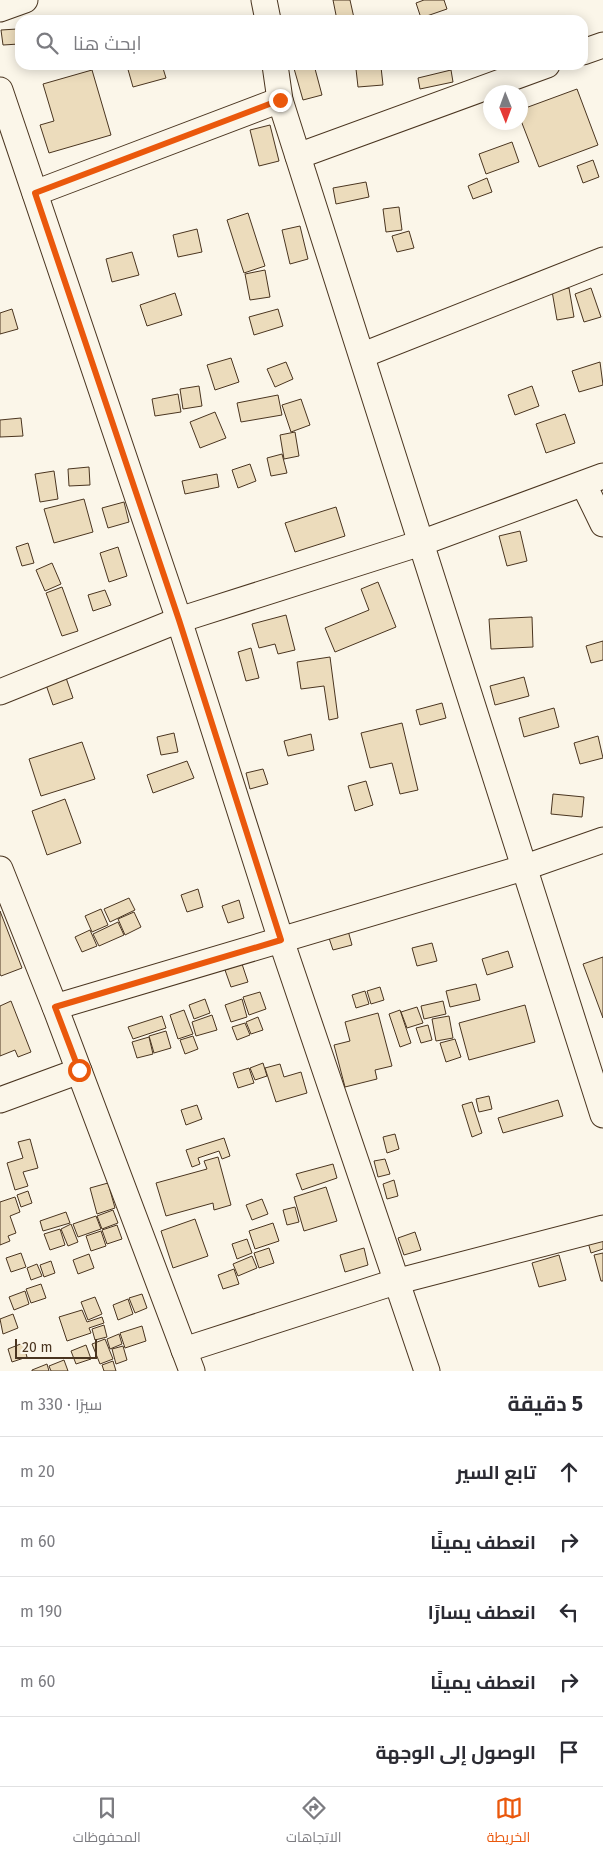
<!DOCTYPE html>
<html lang="ar">
<meta charset="utf-8">
<style>
:root{--surface:#fff;--page:#f7f7f7;--text:#2b2b33;--muted:#7c7c81;--line:#e1e1e2;--accent:#ea580c}
body{margin:0;font-family:"Fira Sans",Cairo,sans-serif;background:var(--page);color:var(--text);direction:rtl}
.compass{position:absolute;left:483px;top:85px;width:45px;height:45px;border-radius:50%;background:var(--surface);box-shadow:0 2px 12px #0003;rotate:179deg}
.scale{position:absolute;left:15px;bottom:12px;width:82px;box-sizing:border-box;padding-left:5px;border:2px solid #4a3520;border-top:0;font-size:14px;line-height:18px;white-space:nowrap;color:#4a3520;-webkit-text-stroke:4px #fbf6e9;paint-order:stroke}
.stop{position:absolute;width:15px;height:15px;margin:-11px;border:4px solid #ea580c;border-radius:50%;background:#fff}
.stop.end{background:#ea580c;border-color:#fff;box-shadow:0 1px 5px #0008}
.list{margin:0;padding:0;list-style:none}
h2{display:flex;justify-content:space-between;align-items:center;height:65px;margin:0;padding:0 20px;font-size:21px}
h2 small{font-size:16px;font-weight:400;color:var(--muted)}
.list li{display:grid;grid-template-columns:32px 1fr auto;gap:15px;align-items:center;box-sizing:border-box;height:70px;padding:0 20px;border-top:1px solid var(--line)}
.list b{display:block;font-size:19px;white-space:nowrap}
.list em{font-size:16px;font-style:normal;color:var(--muted)}
.icon{flex:none;width:28px;height:28px;fill:none;stroke:currentColor;stroke-width:2;stroke-linecap:round;stroke-linejoin:round}
.map{position:relative;flex:none;width:603px;height:1371px;overflow:hidden;direction:ltr}
.search{position:absolute;background:var(--surface);box-shadow:0 2px 12px #0003;left:15px;right:15px;top:15px;height:55px;display:flex;align-items:center;gap:12px;box-sizing:border-box;padding:0 18px;border-radius:15px;color:var(--muted);font-size:19px}
.sheet{height:415px;background:var(--surface)}
nav{display:flex;justify-content:space-around;align-items:center;box-sizing:border-box;height:70px;border-top:1px solid var(--line);background:var(--surface);font-size:14px;color:var(--muted)}
nav a{display:grid;justify-items:center;gap:2px}
nav .on{color:var(--accent)}
.map>svg:first-child{display:block}
.building{fill:#ecdcbc;stroke:#4a3520}
.lines{fill:none;stroke-linecap:round;stroke-linejoin:round}
.minor-casing{stroke:#4a3520;stroke-width:27}
.minor{stroke:#fbf6e9;stroke-width:25}
.route{stroke:#ea580c;stroke-width:6}
</style>
<div class="map">
<svg width="603" height="1371" viewBox="0 0 603 1371">
<rect width="100%" height="100%" fill="#fbf6e9"/>
<!-- building -->
<g class="building">
<polygon points="333,0 350,0 354,18 337,20"/>
<polygon points="424,0 444,0 447,9 421,18 416,3"/>
<polygon points="17,29 19,44 3,45 1,30"/>
<polygon points="131,65 162,65 166,78 133,87 127,66"/>
<polygon points="293,65 314,65 322,95 303,100"/>
<polygon points="381,67 383,85 358,87 356,69"/>
<polygon points="92,70 111,135 49,153 40,125 54,121 43,84"/>
<polygon points="451,70 453,82 420,89 418,78"/>
<polygon points="577,89 598,145 539,167 520,118 520,110"/>
<polygon points="270,125 279,161 259,166 250,130"/>
<polygon points="512,142 519,162 486,174 479,154"/>
<polygon points="593,160 599,177 583,183 577,166"/>
<polygon points="487,178 492,192 473,199 468,186"/>
<polygon points="366,182 369,197 336,204 333,188"/>
<polygon points="399,207 402,230 386,232 383,209"/>
<polygon points="248,213 265,266 244,273 227,220"/>
<polygon points="300,226 308,259 290,264 282,230"/>
<polygon points="197,229 202,252 178,257 173,235"/>
<polygon points="409,231 414,248 397,252 392,236"/>
<polygon points="132,252 139,275 112,282 106,259"/>
<polygon points="265,270 270,297 250,300 245,274"/>
<polygon points="569,288 574,317 557,320 552,291"/>
<polygon points="591,288 601,317 584,322 575,294"/>
<polygon points="175,293 182,315 147,326 140,305"/>
<polygon points="12,309 18,329 0,334 0,313"/>
<polygon points="278,309 283,326 254,335 249,317"/>
<polygon points="231,358 239,382 215,390 207,365"/>
<polygon points="286,362 293,379 275,387 267,369"/>
<polygon points="600,362 603,385 579,392 572,371"/>
<polygon points="199,386 202,406 183,409 180,389"/>
<polygon points="532,386 539,406 515,415 508,395"/>
<polygon points="178,394 181,412 155,416 152,399"/>
<polygon points="278,395 282,415 241,422 237,403"/>
<polygon points="301,399 310,425 291,432 282,405"/>
<polygon points="215,412 226,438 200,448 190,422"/>
<polygon points="565,414 575,443 546,453 536,424"/>
<polygon points="21,418 23,436 0,437 0,420"/>
<polygon points="295,432 299,456 284,459 280,435"/>
<polygon points="282,454 287,473 271,476 267,458"/>
<polygon points="250,464 256,481 238,488 232,470"/>
<polygon points="89,467 90,485 69,486 68,469"/>
<polygon points="54,471 58,499 40,502 35,474"/>
<polygon points="217,474 219,487 185,494 182,481"/>
<polygon points="84,499 93,532 54,543 44,509"/>
<polygon points="124,502 129,522 108,528 102,508"/>
<polygon points="336,507 345,536 295,552 285,523"/>
<polygon points="520,531 527,561 507,566 499,536"/>
<polygon points="28,543 34,563 22,566 16,547"/>
<polygon points="118,547 127,576 109,582 100,553"/>
<polygon points="52,563 61,584 45,591 36,570"/>
<polygon points="378,582 396,627 335,652 325,628 369,610 361,589"/>
<polygon points="62,587 78,631 62,636 46,593"/>
<polygon points="105,590 111,605 93,611 88,595"/>
<polygon points="286,615 295,650 278,654 275,644 259,648 252,624"/>
<polygon points="532,617 533,647 491,649 489,619"/>
<polygon points="603,641 603,660 591,663 586,646"/>
<polygon points="251,648 259,678 246,681 238,652"/>
<polygon points="330,657 338,718 329,720 324,686 301,689 297,662"/>
<polygon points="64,672 73,698 53,705 44,679"/>
<polygon points="524,677 529,696 495,705 490,686"/>
<polygon points="442,703 446,718 420,725 416,710"/>
<polygon points="554,708 559,727 524,737 519,718"/>
<polygon points="402,723 418,790 400,794 392,763 370,768 361,733"/>
<polygon points="174,733 178,752 161,755 157,737"/>
<polygon points="311,734 314,750 288,756 284,741"/>
<polygon points="598,736 603,758 580,764 574,743"/>
<polygon points="82,742 95,779 41,796 29,759"/>
<polygon points="187,761 194,778 153,793 147,775"/>
<polygon points="263,769 268,784 250,789 246,773"/>
<polygon points="366,781 373,805 355,811 348,786"/>
<polygon points="553,794 584,797 582,817 551,814"/>
<polygon points="65,799 81,843 47,855 32,811"/>
<polygon points="198,889 203,907 187,912 181,895"/>
<polygon points="129,898 135,910 110,922 104,909"/>
<polygon points="239,900 244,918 228,923 222,906"/>
<polygon points="101,909 108,925 92,932 85,916"/>
<polygon points="0,911 22,968 1,976 0,974"/>
<polygon points="134,912 141,927 125,935 118,919"/>
<polygon points="118,922 124,935 99,946 93,934"/>
<polygon points="347,927 352,945 333,950 327,932"/>
<polygon points="90,930 97,946 82,952 75,937"/>
<polygon points="432,943 437,961 417,966 412,948"/>
<polygon points="508,951 513,967 487,975 482,959"/>
<polygon points="603,957 603,1018 583,964"/>
<polygon points="242,964 248,982 231,987 225,970"/>
<polygon points="476,984 480,1000 450,1007 446,991"/>
<polygon points="380,987 384,1000 371,1004 367,991"/>
<polygon points="365,991 369,1004 356,1008 352,995"/>
<polygon points="260,992 266,1009 249,1015 243,997"/>
<polygon points="205,999 210,1013 194,1019 189,1005"/>
<polygon points="242,999 247,1017 231,1022 225,1005"/>
<polygon points="11,1001 31,1052 18,1057 15,1050 0,1056 0,1006"/>
<polygon points="443,1001 446,1014 424,1019 421,1006"/>
<polygon points="525,1005 535,1042 469,1060 459,1023"/>
<polygon points="417,1007 423,1023 407,1028 401,1012"/>
<polygon points="184,1010 193,1034 178,1039 170,1015"/>
<polygon points="400,1010 411,1043 400,1047 389,1014"/>
<polygon points="378,1013 392,1066 375,1070 377,1079 345,1087 334,1045 350,1041 345,1022"/>
<polygon points="212,1015 217,1030 196,1036 192,1022"/>
<polygon points="162,1016 166,1028 133,1039 128,1027"/>
<polygon points="449,1016 453,1038 436,1041 432,1019"/>
<polygon points="258,1017 263,1030 251,1034 246,1022"/>
<polygon points="245,1023 250,1035 237,1040 232,1027"/>
<polygon points="428,1025 432,1040 421,1043 416,1028"/>
<polygon points="166,1031 171,1048 154,1053 149,1036"/>
<polygon points="193,1036 198,1049 185,1054 180,1040"/>
<polygon points="149,1037 153,1054 137,1058 132,1042"/>
<polygon points="455,1039 461,1057 446,1062 440,1043"/>
<polygon points="263,1063 267,1076 255,1080 250,1068"/>
<polygon points="280,1064 284,1077 301,1072 307,1093 276,1102 265,1068"/>
<polygon points="249,1068 254,1083 238,1088 233,1073"/>
<polygon points="489,1096 492,1109 479,1112 476,1099"/>
<polygon points="558,1100 563,1116 503,1133 498,1118"/>
<polygon points="472,1102 482,1133 472,1137 462,1105"/>
<polygon points="197,1105 202,1119 186,1125 181,1110"/>
<polygon points="395,1134 399,1149 387,1153 383,1137"/>
<polygon points="224,1138 230,1156 222,1159 219,1151 198,1158 200,1164 192,1167 186,1150"/>
<polygon points="30,1139 38,1168 23,1172 28,1186 15,1190 7,1163 23,1158 18,1142"/>
<polygon points="218,1157 231,1205 214,1210 213,1203 166,1216 156,1183 207,1169 204,1161"/>
<polygon points="385,1159 390,1174 378,1177 374,1161"/>
<polygon points="333,1164 337,1178 302,1190 296,1174"/>
<polygon points="394,1180 398,1196 387,1199 383,1184"/>
<polygon points="108,1183 115,1208 97,1214 90,1188"/>
<polygon points="326,1187 337,1221 304,1231 294,1197"/>
<polygon points="28,1191 32,1203 21,1207 17,1195"/>
<polygon points="15,1197 20,1212 10,1216 16,1233 8,1236 10,1241 0,1245 0,1202"/>
<polygon points="262,1199 268,1214 252,1220 246,1205"/>
<polygon points="295,1207 299,1222 287,1225 283,1210"/>
<polygon points="113,1210 118,1223 102,1229 97,1216"/>
<polygon points="66,1212 70,1223 43,1231 40,1221"/>
<polygon points="96,1216 101,1229 78,1237 73,1224"/>
<polygon points="195,1219 208,1256 173,1268 161,1231"/>
<polygon points="273,1223 279,1241 255,1249 249,1231"/>
<polygon points="71,1224 78,1242 68,1246 61,1229"/>
<polygon points="117,1225 122,1239 107,1244 102,1230"/>
<polygon points="60,1229 65,1245 50,1250 44,1234"/>
<polygon points="603,1229 603,1249 591,1253 586,1235"/>
<polygon points="101,1231 106,1246 91,1251 86,1236"/>
<polygon points="415,1232 421,1250 404,1255 398,1238"/>
<polygon points="247,1239 252,1253 237,1259 232,1244"/>
<polygon points="269,1248 274,1263 259,1268 254,1253"/>
<polygon points="364,1248 368,1265 345,1272 340,1255"/>
<polygon points="21,1253 26,1267 11,1272 6,1258"/>
<polygon points="603,1253 603,1281 601,1281 594,1255"/>
<polygon points="89,1254 94,1268 78,1274 73,1260"/>
<polygon points="559,1255 566,1280 539,1287 532,1263"/>
<polygon points="252,1256 257,1268 238,1276 233,1264"/>
<polygon points="51,1261 55,1273 44,1277 40,1265"/>
<polygon points="37,1264 42,1276 31,1280 27,1268"/>
<polygon points="234,1269 239,1284 223,1289 218,1275"/>
<polygon points="41,1284 46,1298 31,1303 26,1289"/>
<polygon points="25,1291 29,1304 14,1310 9,1297"/>
<polygon points="142,1294 147,1308 135,1313 129,1298"/>
<polygon points="95,1297 102,1314 88,1320 81,1302"/>
<polygon points="128,1299 133,1314 118,1320 113,1305"/>
<polygon points="82,1310 87,1322 102,1317 104,1323 89,1328 91,1333 67,1341 59,1317"/>
<polygon points="13,1314 18,1328 3,1334 0,1319"/>
<polygon points="104,1325 107,1337 95,1340 92,1329"/>
<polygon points="142,1326 146,1341 125,1348 120,1333"/>
<polygon points="119,1334 122,1344 110,1349 107,1339"/>
<polygon points="105,1339 113,1359 100,1364 92,1344"/>
<polygon points="23,1343 27,1357 12,1362 8,1349"/>
<polygon points="86,1345 91,1359 76,1364 71,1351"/>
<polygon points="123,1346 127,1360 116,1364 112,1349"/>
<polygon points="64,1360 68,1371 51,1371 49,1366"/>
<polygon points="113,1361 116,1371 104,1371 102,1365"/>
<polygon points="47,1364 49,1371 32,1371 32,1370"/>
</g>
<g class="lines">
<defs>
<g id="minor">
<polyline points="264,0 268,20"/>
<polyline points="0,9 25,0"/>
<polyline points="583,52 603,45"/>
<polyline points="275,65 280,100 603,1115"/>
<polyline points="0,90 179,620 281,940 427,1371"/>
<polyline points="298,156 547,65"/>
<polyline points="35,193 280,100"/>
<polyline points="363,355 603,260"/>
<polyline points="584,485 603,524"/>
<polyline points="0,692 179,620 421,543 603,476"/>
<polyline points="0,869 55,1007 192,1371"/>
<polyline points="55,1007 523,868 603,840"/>
<polyline points="0,1100 79,1071"/>
<polyline points="184,1350 395,1282 603,1228"/>
</g>
</defs>
<!-- minor casing -->
<use href="#minor" class="minor-casing"/>
<!-- minor -->
<use href="#minor" class="minor"/>
</g>
<g class="lines">
<!-- route -->
<polyline class="route" points="79,1070 55,1007 281,940 179,620 35,193 280,100"/>
</g>
</svg>
<svg class="compass" viewBox="-18 -18 36 36"><path d="M0-13l5 13h-10z" fill="#e53935"/><path d="M0 13l5-13h-10z" fill="#7c7c81"/></svg>
<div class="scale">20 m</div>
<div class="stop" style="left:79px;top:1070px"></div>
<div class="stop end" style="left:280px;top:100px"></div>
<div class="search"><svg class="icon" aria-label="search" viewBox="0 0 24 24"><circle cx="10" cy="10" r="6"/><path d="M15 15l6 6"/></svg>ابحث هنا</div>
</div>
<section class="sheet">
<h2>5 دقيقة<small>سيرًا · 330 m</small></h2>
<ul class="list">
<li><svg class="icon" aria-label="ahead" viewBox="0 0 24 24"><path d="M12 20V5M6 11l6-6 6 6"/></svg><div><b>تابع السير</b></div><em>20 m</em></li>
<li><svg class="icon" aria-label="right" viewBox="0 0 24 24"><path d="M7 20v-9h11M14 6l5 5-5 5"/></svg><div><b>انعطف يمينًا</b></div><em>60 m</em></li>
<li><svg class="icon" aria-label="left" viewBox="0 0 24 24"><path d="M17 20v-9H6M10 6l-5 5 5 5"/></svg><div><b>انعطف يسارًا</b></div><em>190 m</em></li>
<li><svg class="icon" aria-label="right" viewBox="0 0 24 24"><path d="M7 20v-9h11M14 6l5 5-5 5"/></svg><div><b>انعطف يمينًا</b></div><em>60 m</em></li>
<li><svg class="icon" aria-label="arrive" viewBox="0 0 24 24"><path d="M6 21V4h12l-3 4 3 4H6"/></svg><div><b>الوصول إلى الوجهة</b></div></li>
</ul>
</section>
<nav>
<a class="on"><svg class="icon" aria-label="map" viewBox="0 0 24 24"><path d="M3 6l6-2 6 2 6-2v14l-6 2-6-2-6 2zM9 4v14M15 6v14"/></svg>الخريطة</a>
<a><svg class="icon" aria-label="directions" viewBox="0 0 24 24"><path d="M12 3l9 9-9 9-9-9zM9 14v-3h6M13 9l2 2-2 2"/></svg>الاتجاهات</a>
<a><svg class="icon" aria-label="saved" viewBox="0 0 24 24"><path d="M7 4h10v16l-5-4-5 4z"/></svg>المحفوظات</a>
</nav>
